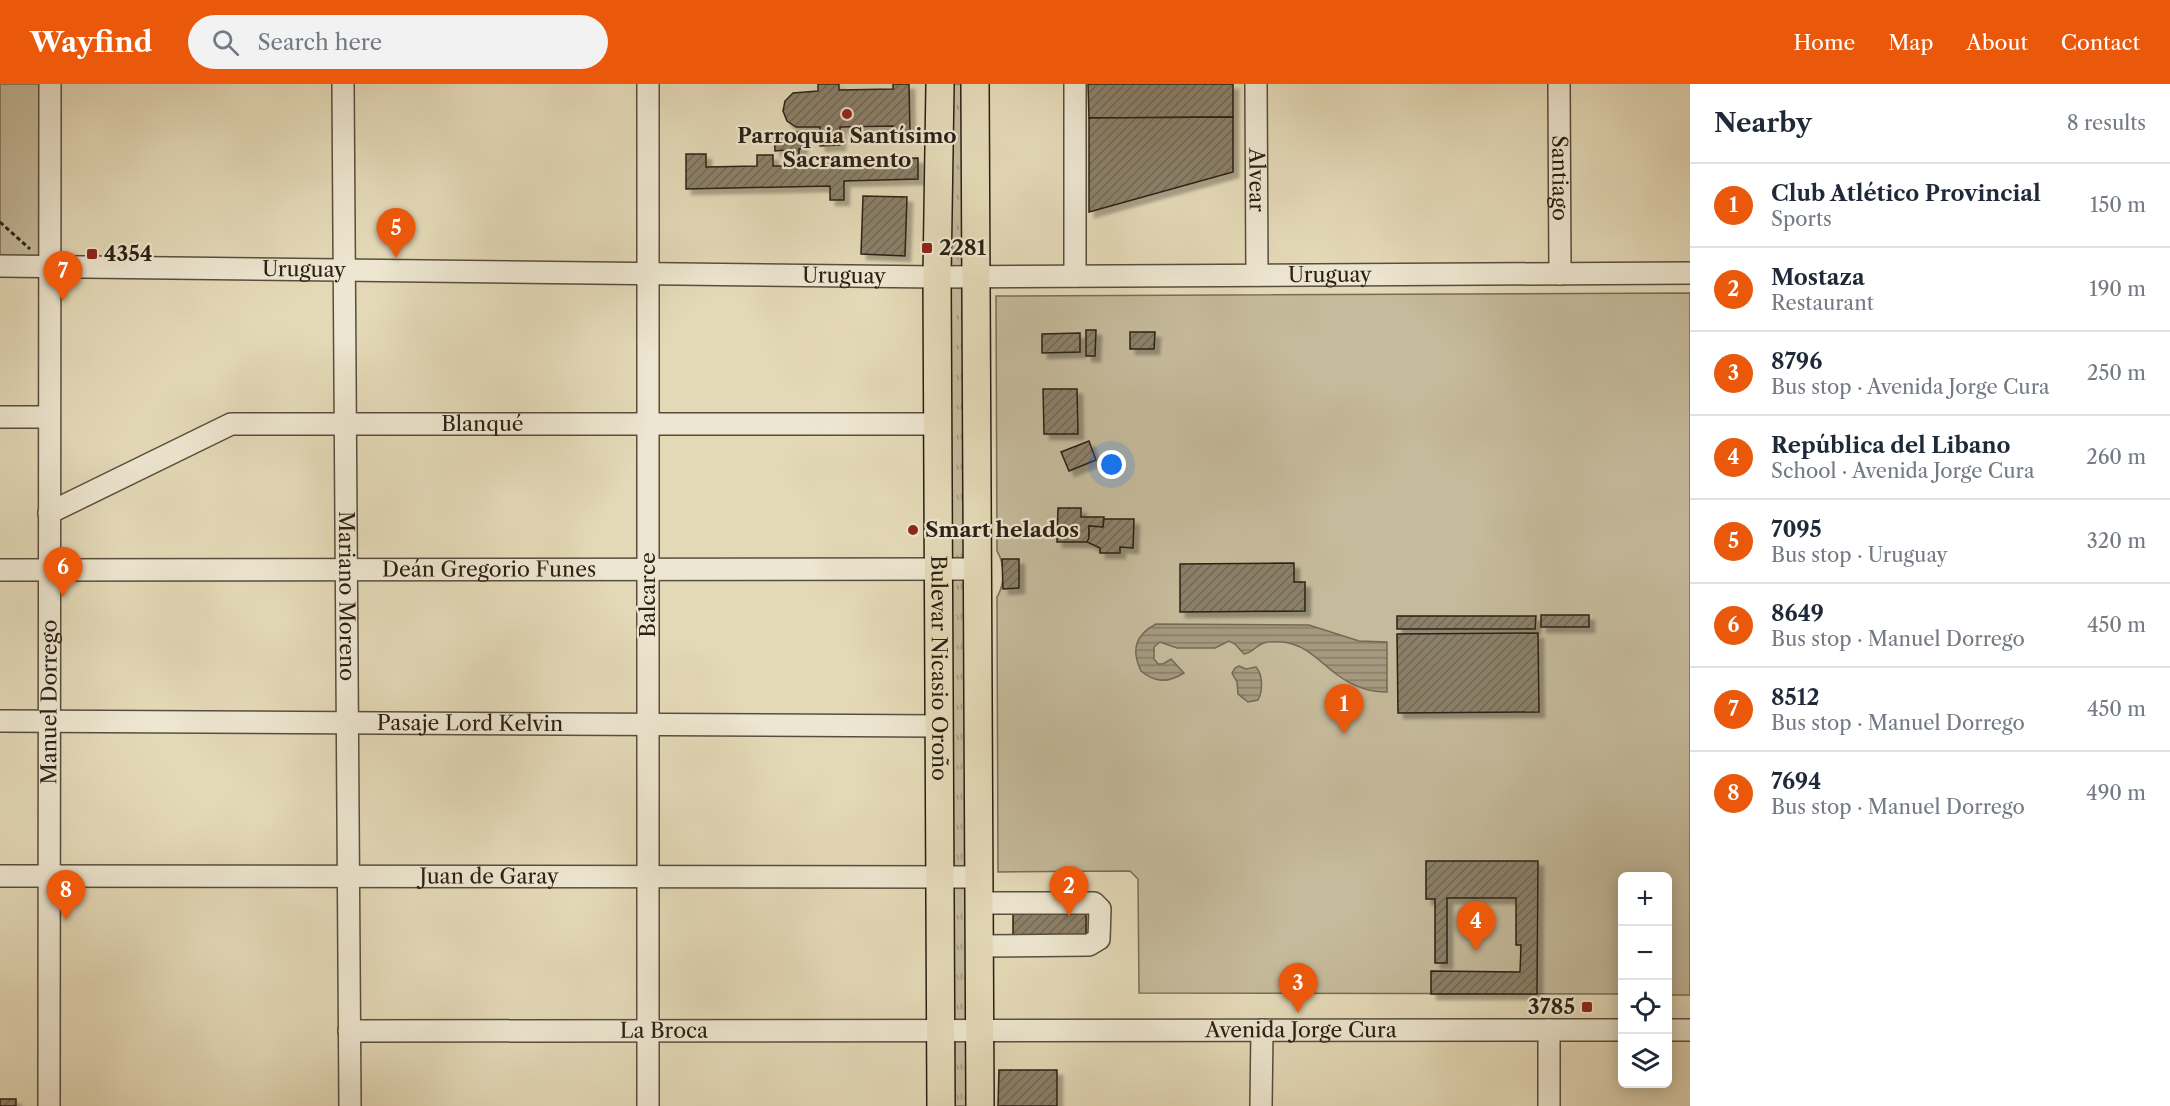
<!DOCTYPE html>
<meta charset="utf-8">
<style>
:root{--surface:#fff;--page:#f2f2f3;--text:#1f2937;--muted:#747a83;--line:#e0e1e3;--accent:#ea580c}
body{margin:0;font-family:"Libre Caslon Text",serif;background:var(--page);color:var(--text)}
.controls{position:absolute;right:18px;bottom:18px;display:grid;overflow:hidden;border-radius:9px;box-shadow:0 3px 15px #0003}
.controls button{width:54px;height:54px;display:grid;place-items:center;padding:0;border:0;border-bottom:2px solid var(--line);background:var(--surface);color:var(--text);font:30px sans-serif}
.you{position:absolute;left:1112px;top:381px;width:21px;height:21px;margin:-15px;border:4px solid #fff;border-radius:50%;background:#1a73e8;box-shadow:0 0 0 9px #1a73e833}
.badge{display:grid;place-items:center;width:39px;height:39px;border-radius:50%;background:var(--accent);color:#fff;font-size:20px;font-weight:700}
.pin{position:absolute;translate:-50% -50px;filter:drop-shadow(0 2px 3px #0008)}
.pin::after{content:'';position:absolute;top:32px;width:21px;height:18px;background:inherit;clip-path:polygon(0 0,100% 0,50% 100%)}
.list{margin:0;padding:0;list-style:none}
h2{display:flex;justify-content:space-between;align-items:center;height:78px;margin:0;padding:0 24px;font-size:26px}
h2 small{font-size:20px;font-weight:400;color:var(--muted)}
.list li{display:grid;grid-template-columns:39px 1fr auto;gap:18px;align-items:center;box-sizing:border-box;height:84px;padding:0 24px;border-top:2px solid var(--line)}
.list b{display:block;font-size:22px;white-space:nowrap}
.list p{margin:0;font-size:20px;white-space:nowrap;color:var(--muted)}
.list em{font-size:20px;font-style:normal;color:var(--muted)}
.icon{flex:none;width:33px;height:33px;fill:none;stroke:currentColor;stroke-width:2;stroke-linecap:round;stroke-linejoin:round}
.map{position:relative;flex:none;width:1690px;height:1022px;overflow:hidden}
header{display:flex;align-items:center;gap:36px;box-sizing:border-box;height:84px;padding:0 30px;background:var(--accent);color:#fff}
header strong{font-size:28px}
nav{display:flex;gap:33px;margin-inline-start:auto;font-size:21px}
.search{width:420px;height:54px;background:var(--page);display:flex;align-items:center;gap:15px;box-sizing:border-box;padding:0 21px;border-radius:33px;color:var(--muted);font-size:22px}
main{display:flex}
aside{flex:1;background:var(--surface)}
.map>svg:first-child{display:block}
.grass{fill:url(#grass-tufts);stroke:#786d58;stroke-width:1.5}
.green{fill:#c5ba9b;stroke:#786d58;stroke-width:1.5}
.water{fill:url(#water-rules);stroke:#746955;stroke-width:1.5}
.building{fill:url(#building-hatch);stroke:#2b2014;stroke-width:1.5;filter:url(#shadow)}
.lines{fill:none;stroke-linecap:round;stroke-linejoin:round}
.minor-casing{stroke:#594e3d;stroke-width:24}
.major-casing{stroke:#2b2014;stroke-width:30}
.path{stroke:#2b2014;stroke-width:3;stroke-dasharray:4.5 3;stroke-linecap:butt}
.minor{stroke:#ede6d0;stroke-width:21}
.major{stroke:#e4d9b7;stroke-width:27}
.poi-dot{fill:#8f2418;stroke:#ede6d0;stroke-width:2}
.labels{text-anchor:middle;stroke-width:4.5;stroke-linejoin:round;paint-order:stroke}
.poi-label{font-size:21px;font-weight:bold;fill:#2b2014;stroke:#ede6d0;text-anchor:start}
.street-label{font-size:21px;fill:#2b2014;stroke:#ede6d0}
</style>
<header>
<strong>Wayfind</strong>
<div class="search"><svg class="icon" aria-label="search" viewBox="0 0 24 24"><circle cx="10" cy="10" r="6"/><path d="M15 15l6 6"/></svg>Search here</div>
<nav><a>Home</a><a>Map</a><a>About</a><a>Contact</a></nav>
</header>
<main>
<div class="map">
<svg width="1690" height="1022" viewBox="0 0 1690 1022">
<defs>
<pattern id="grass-tufts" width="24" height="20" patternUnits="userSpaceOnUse" patternTransform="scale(1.5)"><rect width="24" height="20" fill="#c5ba9b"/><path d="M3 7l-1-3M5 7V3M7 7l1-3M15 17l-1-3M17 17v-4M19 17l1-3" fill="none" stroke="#a0977d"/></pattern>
<pattern id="water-rules" width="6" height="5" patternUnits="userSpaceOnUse" patternTransform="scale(1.5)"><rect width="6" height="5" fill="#a59a80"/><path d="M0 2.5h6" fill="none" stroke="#877d68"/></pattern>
<pattern id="building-hatch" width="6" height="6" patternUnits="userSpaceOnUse" patternTransform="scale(1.5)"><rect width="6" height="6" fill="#8b8069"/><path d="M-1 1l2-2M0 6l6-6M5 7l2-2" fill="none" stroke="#726855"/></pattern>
<filter id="shadow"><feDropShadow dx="5.5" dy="5.5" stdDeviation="1.5" flood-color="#0004"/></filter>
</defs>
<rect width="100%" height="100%" fill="#e4d9b7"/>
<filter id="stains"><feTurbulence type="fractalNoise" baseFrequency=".00333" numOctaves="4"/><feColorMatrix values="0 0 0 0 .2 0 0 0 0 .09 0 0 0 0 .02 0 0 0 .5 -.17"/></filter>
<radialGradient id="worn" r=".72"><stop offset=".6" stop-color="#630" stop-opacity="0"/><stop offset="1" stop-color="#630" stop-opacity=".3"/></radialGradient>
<!-- grass -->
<polygon class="grass" points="940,0 975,0 980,1022 941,1022"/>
<!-- green -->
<g class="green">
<polygon points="0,0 50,0 49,182 0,182"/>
<path d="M1690 209V911H1668V792H1622V910L1139 909 1138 795 1130 787 998 788 997 513C1005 500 1005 480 997 467L996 212Z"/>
</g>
<!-- water -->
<g class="water">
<path d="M1156 540 1309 541 1359 557 1387 558V608C1369 608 1354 603 1339 592 1320 579 1308 561 1283 558 1278 558 1269 557 1264 559 1256 561 1253 569 1244 570L1235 560 1229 557 1215 564H1177L1160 558 1154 563V575L1158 580H1163L1171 575 1184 589C1168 599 1155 599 1141 587 1131 566 1135 551 1156 540Z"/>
<path d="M1239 582 1246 585 1256 583C1263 591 1263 607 1258 616L1248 618 1238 610 1237 598 1232 589 1235 584Z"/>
</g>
<!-- building -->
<g class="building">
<polygon points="818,0 839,0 839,6 893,5 893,0 909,0 910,49 893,49 893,42 840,43 840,61 820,62 820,43 796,43 787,37 783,27 785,17 793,9 818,7"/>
<polygon points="1088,0 1233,0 1233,33 1089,34"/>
<polygon points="1233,33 1233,88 1089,128 1089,34"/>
<polygon points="802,48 802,65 799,65 799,81 837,80 837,76 918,74 918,95 844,97 844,116 830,116 830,102 686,105 686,70 706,70 706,83 757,82 757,71 773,71 773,82 786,82 786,66 775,67 774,49"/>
<polygon points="863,112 907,113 905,172 861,170"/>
<polygon points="1086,246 1096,246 1095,272 1086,272"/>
<polygon points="1130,248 1155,248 1154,265 1130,265"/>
<polygon points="1080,249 1080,268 1042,269 1042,250"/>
<polygon points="1043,305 1077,305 1078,350 1044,350"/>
<polygon points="1089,357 1096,376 1069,387 1061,368"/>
<polygon points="1058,424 1081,424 1081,433 1104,433 1103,443 1089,442 1089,454 1087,458 1057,458"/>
<polygon points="1104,435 1134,435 1133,464 1120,463 1120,469 1100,469 1100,464 1087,458 1089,454 1089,442 1103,443"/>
<polygon points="1002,475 1019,475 1019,504 1003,505"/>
<polygon points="1294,479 1294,498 1305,498 1305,527 1180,528 1180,480"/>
<rect x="1541" y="531" width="48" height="12"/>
<polygon points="1397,532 1536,532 1535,545 1397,545"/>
<polygon points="1538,549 1539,628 1398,629 1397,550"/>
<polygon points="1426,777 1538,777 1537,910 1431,910 1431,887 1520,888 1521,861 1516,861 1516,814 1447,814 1447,879 1435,879 1435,815 1426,815"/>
<rect x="1013" y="826" width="73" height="29"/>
<polygon points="999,986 1057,986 1057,1022 998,1022"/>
<rect x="0" y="1015" width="16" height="7"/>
</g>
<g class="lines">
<defs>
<g id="minor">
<path id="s1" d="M343 0 350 1022"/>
<polyline points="648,0 648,1022"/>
<polyline points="1075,0 1075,192"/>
<path id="s2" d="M1256 0 1257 191"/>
<path id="s3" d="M1559 0 1560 190"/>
<path id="s4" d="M0 182 937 193 1690 189"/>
<polyline points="0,333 49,333"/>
<path id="s5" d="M49 429 231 340H938"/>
<path id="s6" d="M0 486 977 485"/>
<path id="s7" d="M0 637 940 642"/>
<path id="s8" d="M0 792 979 793"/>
<polyline points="979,819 1094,819 1100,825 1099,855 1089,861 979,862"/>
<polyline points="1549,946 1549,1022"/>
<polyline points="1668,946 1690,946"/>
<path id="s9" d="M349 947 1622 946"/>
<path id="s10" d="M49 1022 50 0"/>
<polyline points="1261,1022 1262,946"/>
</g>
<g id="major">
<path id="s11" d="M940 0 937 193 941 1022"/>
<polyline points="975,0 980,1022"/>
</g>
</defs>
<!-- minor casing -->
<use href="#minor" class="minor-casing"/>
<!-- major casing -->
<use href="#major" class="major-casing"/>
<!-- path -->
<polyline class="path" points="0,138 30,165"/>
<!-- minor -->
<use href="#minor" class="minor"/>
<!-- major -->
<use href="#major" class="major"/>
</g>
<!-- markers -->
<g class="poi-dot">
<circle cx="847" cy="30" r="6"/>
<rect x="921" y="158" width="12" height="12" rx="3"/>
<rect x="86" y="164" width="12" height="12" rx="3"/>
<circle cx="913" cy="446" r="6"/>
<rect x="1581" y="917" width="12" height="12" rx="3"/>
</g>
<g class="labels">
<!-- poi labels -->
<g class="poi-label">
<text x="847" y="59" text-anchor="middle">Parroquia Santísimo<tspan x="847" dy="24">Sacramento</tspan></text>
<text x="939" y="171">2281</text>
<text x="104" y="177">4354</text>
<text x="925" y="453">Smart helados</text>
<text x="1575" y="930" text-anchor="end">3785</text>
</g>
<!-- street labels -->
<g class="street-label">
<text dy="7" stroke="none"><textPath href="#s3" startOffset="94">Santiago</textPath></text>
<text dy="7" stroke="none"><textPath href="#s2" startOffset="96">Alvear</textPath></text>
<text dy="7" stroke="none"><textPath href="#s4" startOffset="304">Uruguay</textPath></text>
<text dy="7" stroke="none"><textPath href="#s4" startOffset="1330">Uruguay</textPath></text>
<text dy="7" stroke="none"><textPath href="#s4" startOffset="844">Uruguay</textPath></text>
<text dy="7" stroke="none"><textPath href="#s5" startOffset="454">Blanqué</textPath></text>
<text dy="7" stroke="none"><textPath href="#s6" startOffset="489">Deán Gregorio Funes</textPath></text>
<text dy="7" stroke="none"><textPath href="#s1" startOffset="512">Mariano Moreno</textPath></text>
<text transform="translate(648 511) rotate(-90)" y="7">Balcarce</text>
<text dy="7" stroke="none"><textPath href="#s11" startOffset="584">Bulevar Nicasio Oroño</textPath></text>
<text dy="7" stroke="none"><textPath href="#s10" startOffset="404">Manuel Dorrego</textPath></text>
<text dy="7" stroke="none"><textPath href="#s7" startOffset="470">Pasaje Lord Kelvin</textPath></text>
<text dy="7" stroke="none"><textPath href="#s8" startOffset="489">Juan de Garay</textPath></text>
<text dy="7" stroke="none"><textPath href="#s9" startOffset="315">La Broca</textPath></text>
<text dy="7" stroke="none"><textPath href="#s9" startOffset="952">Avenida Jorge Cura</textPath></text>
</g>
</g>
<rect width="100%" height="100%" filter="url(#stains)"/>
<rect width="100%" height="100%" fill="url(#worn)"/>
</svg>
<div class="controls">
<button>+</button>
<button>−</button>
<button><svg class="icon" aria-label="locate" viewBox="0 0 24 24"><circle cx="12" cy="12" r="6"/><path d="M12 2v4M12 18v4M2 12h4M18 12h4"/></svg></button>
<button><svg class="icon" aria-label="layers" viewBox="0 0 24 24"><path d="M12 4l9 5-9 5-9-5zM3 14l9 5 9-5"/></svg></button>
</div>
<div class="you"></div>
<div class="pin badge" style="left:1344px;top:650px">1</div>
<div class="pin badge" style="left:1069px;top:832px">2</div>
<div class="pin badge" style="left:1298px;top:929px">3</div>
<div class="pin badge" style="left:1476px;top:867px">4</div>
<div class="pin badge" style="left:396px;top:174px">5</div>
<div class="pin badge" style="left:63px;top:513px">6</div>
<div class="pin badge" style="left:63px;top:217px">7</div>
<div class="pin badge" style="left:66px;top:836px">8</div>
</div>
<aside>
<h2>Nearby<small>8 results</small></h2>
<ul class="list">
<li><span class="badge">1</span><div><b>Club Atlético Provincial</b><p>Sports</p></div><em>150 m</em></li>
<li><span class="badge">2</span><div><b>Mostaza</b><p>Restaurant</p></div><em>190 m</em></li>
<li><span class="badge">3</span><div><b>8796</b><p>Bus stop · Avenida Jorge Cura</p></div><em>250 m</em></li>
<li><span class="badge">4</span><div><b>República del Libano</b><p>School · Avenida Jorge Cura</p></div><em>260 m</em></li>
<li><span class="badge">5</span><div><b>7095</b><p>Bus stop · Uruguay</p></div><em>320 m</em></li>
<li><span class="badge">6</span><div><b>8649</b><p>Bus stop · Manuel Dorrego</p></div><em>450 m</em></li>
<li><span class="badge">7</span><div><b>8512</b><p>Bus stop · Manuel Dorrego</p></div><em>450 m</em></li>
<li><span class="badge">8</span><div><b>7694</b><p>Bus stop · Manuel Dorrego</p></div><em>490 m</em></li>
</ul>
</aside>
</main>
